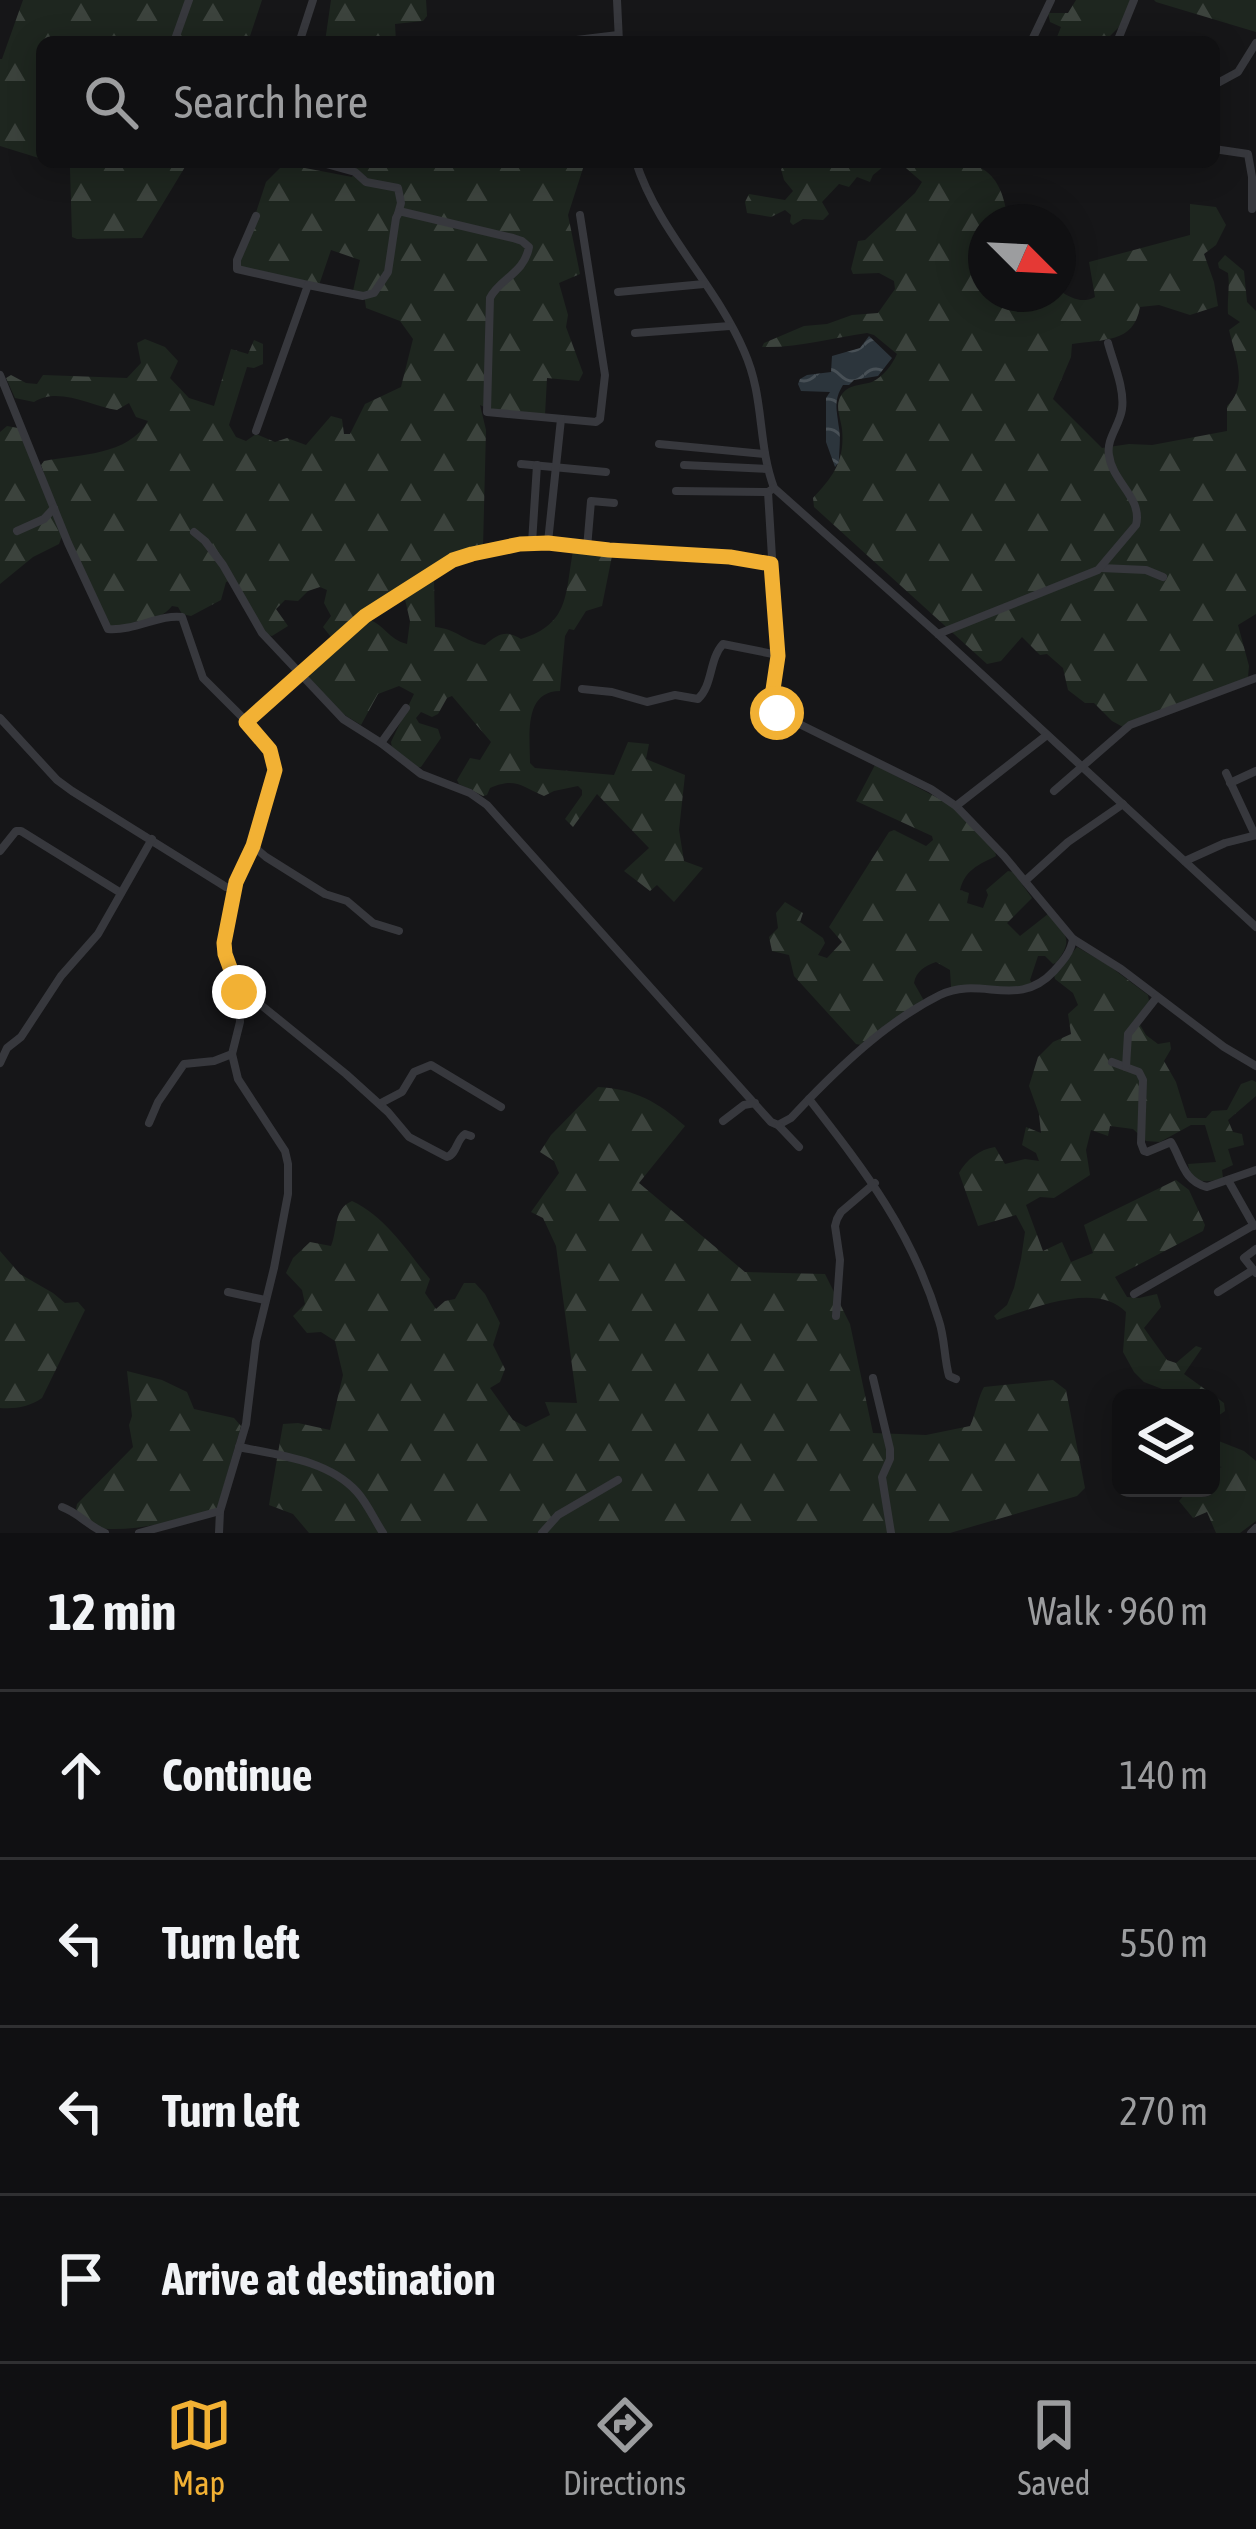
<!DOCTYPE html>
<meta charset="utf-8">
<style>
:root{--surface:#101012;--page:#1e1e20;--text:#f1f3f6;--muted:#9c9d9f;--line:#303032;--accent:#f2b134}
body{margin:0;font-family:"Asap Condensed",sans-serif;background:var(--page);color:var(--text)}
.controls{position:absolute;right:36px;bottom:36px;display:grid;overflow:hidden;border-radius:18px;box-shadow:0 6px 30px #0003}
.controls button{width:108px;height:108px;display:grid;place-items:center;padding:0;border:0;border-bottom:3px solid var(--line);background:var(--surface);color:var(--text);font:60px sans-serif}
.compass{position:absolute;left:968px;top:204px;width:108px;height:108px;border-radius:50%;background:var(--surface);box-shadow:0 6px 30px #0003;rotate:114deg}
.stop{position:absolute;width:36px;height:36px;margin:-27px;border:9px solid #f2b134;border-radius:50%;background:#fff}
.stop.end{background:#f2b134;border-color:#fff;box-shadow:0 3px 12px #0008}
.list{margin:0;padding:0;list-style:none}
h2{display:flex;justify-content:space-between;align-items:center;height:156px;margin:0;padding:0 48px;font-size:51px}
h2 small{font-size:39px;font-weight:400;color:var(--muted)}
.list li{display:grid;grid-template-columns:78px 1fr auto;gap:36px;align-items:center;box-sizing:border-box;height:168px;padding:0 48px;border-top:3px solid var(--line)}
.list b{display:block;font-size:45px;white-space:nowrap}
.list em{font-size:39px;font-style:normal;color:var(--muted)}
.icon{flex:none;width:66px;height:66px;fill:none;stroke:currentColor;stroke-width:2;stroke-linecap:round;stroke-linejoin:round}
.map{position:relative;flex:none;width:1256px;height:1533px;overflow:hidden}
.search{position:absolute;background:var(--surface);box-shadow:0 6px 30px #0003;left:36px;right:36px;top:36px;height:132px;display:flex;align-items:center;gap:30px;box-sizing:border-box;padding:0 42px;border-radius:18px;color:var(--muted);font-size:45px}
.sheet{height:828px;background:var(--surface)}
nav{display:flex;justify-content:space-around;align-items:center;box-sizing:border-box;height:168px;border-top:3px solid var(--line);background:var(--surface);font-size:33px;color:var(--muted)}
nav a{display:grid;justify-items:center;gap:6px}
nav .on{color:var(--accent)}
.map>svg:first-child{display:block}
.forest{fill:url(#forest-firs)}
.water{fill:url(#water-waves)}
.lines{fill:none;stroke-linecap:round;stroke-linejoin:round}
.minor{stroke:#37383d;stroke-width:8}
.route{stroke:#f2b134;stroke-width:15}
</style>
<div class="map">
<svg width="1256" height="1533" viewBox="0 0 1256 1533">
<defs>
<pattern id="forest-firs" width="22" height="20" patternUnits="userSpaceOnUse" patternTransform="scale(3)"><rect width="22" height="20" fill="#1e261f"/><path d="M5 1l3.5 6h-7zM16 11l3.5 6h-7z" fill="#3c433d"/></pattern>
<pattern id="water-waves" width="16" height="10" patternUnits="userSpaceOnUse" patternTransform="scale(3)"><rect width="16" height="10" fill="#2c353c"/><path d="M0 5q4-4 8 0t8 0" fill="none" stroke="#485056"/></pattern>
</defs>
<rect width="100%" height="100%" fill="#161618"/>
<!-- forest -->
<g class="forest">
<polygon points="23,0 262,0 248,42 42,42 42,159 0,146 0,59 2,59"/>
<polygon points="331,0 426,0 427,16 423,21 395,24 396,42 325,42"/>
<polygon points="1076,0 1132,0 1121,25 1104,42 1055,42 1061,27 1050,22 1048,13 1068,13"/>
<polygon points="1154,0 1256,0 1256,32 1156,2"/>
<polygon points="52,162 188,162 142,238 77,239 72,237 70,168"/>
<path d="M358 162H585L568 215 580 274 559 283 568 315 566 327 583 373 579 381 547 378 545 415 491 410 480 405 486 430 483 547 448 557 387 595 353 619 336 636 331 637 323 627 331 616 324 603 327 590 320 587 308 591 298 601 285 600 276 609 288 626 272 636 268 635 233 580 226 582 221 600 191 616 182 614 178 607 172 606C157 624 133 624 111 627L69 542 41 465 44 461C79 454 128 456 148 421L136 417 129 403 117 410C92 406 58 386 34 402L15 398 6 378 11 375 26 383 37 384 43 375 127 378 141 363 137 343 145 339 165 347 178 361 170 378 189 398 214 406 231 349 248 354 254 340 263 344V364L254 368 247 367 229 425 236 437 246 441 256 434 275 442 287 438 306 445 331 416 342 419 344 434H350L365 404 401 387 413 339 400 321 366 308 364 293 353 291 360 260 331 250 319 285 238 267 266 182 284 164 352 177Z"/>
<polygon points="789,162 889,162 873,175 870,182 857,177 849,187 839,184 822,202 829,214 823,220 803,219 793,225 790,222 791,215 785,210 771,217 747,213 745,202 749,194 785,200 793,191 784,180 781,169"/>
<path d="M899 162C958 162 1000 149 1008 222H986V294H1030L1036 304 1058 294 1060 291C1071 298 1082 304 1095 297L1089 262 1190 235V204L1216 207 1226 225 1216 245 1204 254 1214 282 1218 306 1190 315 1159 305 1140 307C1134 344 1102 339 1072 344L1071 357 1053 399 1102 448 1129 444 1152 445 1227 431V406C1249 386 1235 356 1229 330L1240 322 1228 314C1227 300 1230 287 1228 273L1219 268 1218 263 1225 255 1244 271 1247 302 1256 311V614L1238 625 1249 666 1248 677 1123 727 1112 721 1094 703H1085L1068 690 1063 668 1047 654 1040 655 1022 637 1001 661 987 664 814 507 813 498C834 476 845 460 842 429 841 420 836 409 839 400 845 384 859 386 872 382 883 377 892 365 897 354L874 335 867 333C831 338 799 348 762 347L764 343 804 326 827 324 852 315 878 313 895 289 894 281 879 273 853 274 851 269 858 241 865 240 915 193 922 182Z"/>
<polygon points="7,426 18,428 62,536 59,544 33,557 0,584 0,432"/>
<path d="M573 551 612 556 602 606 586 611 574 630 569 629 565 636 560 691C523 691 530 737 530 763L535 768 614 775 628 742 649 744 646 759 685 775 679 830 684 861 703 868 674 902 657 885 650 891 624 871 649 848 597 794 573 827 565 819 582 795V790L578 786 554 791 544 796C521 786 515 777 490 788L487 795 483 796 459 784 457 780 470 758 480 760 491 742 452 696 447 698 438 714 432 717 421 712 416 718 419 723 438 729 441 738 421 767H418L392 748 391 742 414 694 399 686 378 694 361 725 343 714 309 679 310 672 367 619C383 623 389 640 407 644L410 621 404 595 428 580 434 581 435 627C457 629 463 641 485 645 497 635 506 629 521 639 570 624 565 594 573 551Z"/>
<path d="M875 765 955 807 995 851 996 856C978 865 965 870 960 890L969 893 967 903 983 908 988 895 986 890 1008 871 1013 872 1032 898 1007 923 1020 936 1048 914C1065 933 1075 939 1056 963L1053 964 1045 956H1038L1030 980 1033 985 1028 987 953 988 951 987 950 970 936 962C925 966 916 971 914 983L923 999 922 1003 861 1045 856 1044 794 976 789 955 772 951 769 937 778 928 776 913 785 902 803 913 800 922 823 938 825 943 818 955 827 958 842 942 829 927 889 832 894 830 926 846 933 840 932 836 856 801Z"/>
<path d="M1077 947 1108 965 1148 995 1149 1001 1136 1018 1146 1035 1158 1044 1170 1042 1171 1049 1164 1061 1176 1082 1187 1118H1206L1212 1111 1227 1110 1241 1084 1252 1080 1256 1082V1096L1228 1120 1233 1132 1242 1134 1244 1145 1228 1149 1233 1165 1222 1170 1223 1178C1208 1183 1191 1185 1188 1164L1216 1162 1205 1125H1191L1160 1142 1146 1141 1133 1129 1110 1126 1108 1136 1091 1130 1086 1150 1090 1175 1054 1198 1040 1197 1026 1205 1043 1251 1062 1242 1071 1262 1093 1253 1084 1225 1176 1180 1189 1190 1205 1225 1203 1231 1115 1277 1127 1297 1139 1298 1157 1294 1161 1307 1144 1328 1167 1360 1176 1363 1196 1346 1202 1348 1184 1374 1224 1403 1225 1411 1211 1421V1398H1178L1170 1392 1144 1382 1134 1372 1123 1352 1126 1312C1097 1281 1033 1308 997 1320L994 1316 1007 1305 1014 1288 1021 1259 1025 1232 1016 1215 978 1226 959 1173C966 1160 980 1149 995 1147L1005 1164 1025 1159 1039 1161 1036 1153 1022 1145 1026 1127 1041 1133 1039 1114 1029 1086 1038 1057 1053 1042 1071 1034 1068 1014 1078 1005 1073 993 1055 979 1054 975Z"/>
<path d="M598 1087C635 1089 658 1102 685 1126L639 1183 745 1272 825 1274 850 1324 873 1433 926 1435 970 1426C976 1413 978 1397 984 1387L1053 1380 1066 1390 1085 1488 1077 1496 950 1533H309L293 1514 269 1505 283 1424 298 1423 330 1430 343 1375 335 1341 321 1332 307 1333 293 1316 305 1304 302 1290 286 1273 293 1258 310 1242 331 1246C338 1230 333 1209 352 1201 385 1216 407 1251 430 1279L425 1293 436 1309 445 1301 455 1299 464 1283H475L485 1294 500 1323 493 1345 505 1369 500 1382 490 1388 513 1420 526 1427 550 1415 545 1402 577 1403 556 1246 543 1218 531 1212 559 1173 554 1161 540 1152 551 1135Z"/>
<path d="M0 1251 20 1274 53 1293 65 1303 78 1302 85 1310 42 1398C29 1407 16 1409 0 1408Z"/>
<path d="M127 1371 162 1380 187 1392 194 1409 234 1418 241 1426 217 1509C183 1520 132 1533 97 1528 88 1524 82 1517 76 1509L77 1504 133 1447 129 1425 132 1416Z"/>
<polygon points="1211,1438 1244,1451 1256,1461 1256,1521 1240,1533 1216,1533 1207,1512 1193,1518 1179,1501 1190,1488 1211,1488 1211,1470 1222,1467 1211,1465"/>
</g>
<!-- water -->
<path class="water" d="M869 336 892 358 878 376 854 380 849 385H843C833 401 837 410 839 428 841 438 839 451 839 462L835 467 826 442V398L830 392 801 391 798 384 800 379 807 375 831 372 832 356 860 348Z"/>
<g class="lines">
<!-- minor -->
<g class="minor">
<polyline points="617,0 619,42"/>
<polyline points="301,37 313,0"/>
<polyline points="174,42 189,0"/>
<polyline points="560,42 618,35"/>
<polyline points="1031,42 1051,0"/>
<polyline points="1117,42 1134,0"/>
<polyline points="1214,85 1238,72 1256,43"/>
<polyline points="1214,149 1248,154 1252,177 1252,209"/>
<polyline points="319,162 355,172 366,182 398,188 401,203 398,214"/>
<path d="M636 162C658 231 716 285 744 351 765 398 757 442 774 488L938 634 1256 927"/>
<polyline points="256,216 237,260 237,269 308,285"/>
<polyline points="618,292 704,284"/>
<polyline points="635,333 730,326"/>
<path d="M0 375 68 543 108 629C135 631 160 614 182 617L203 678 258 733 274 760 275 770 253 846 236 882 224 943 225 954 239 992 240 1022 232 1054 238 1079 285 1151 288 1164V1194L274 1268 256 1341 246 1424 220 1511 219 1533"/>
<path d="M256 431 308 285 363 296 374 293 388 272 396 218 399 212H403L513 238 522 241 529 247C524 274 500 278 490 298L487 412 596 422 600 419 605 375 580 215"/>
<polyline points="659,444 765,454"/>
<polyline points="521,464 606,472"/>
<polyline points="684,465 767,469"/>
<polyline points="774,488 768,492 778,655 771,703 777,713 931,789 956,806 1004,856 1073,939 1121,969 1224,1047 1256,1066"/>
<polyline points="676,491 768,492"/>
<polyline points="17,531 44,519 54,508"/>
<polyline points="194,532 205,541 223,565 262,633 343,719 381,743 421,774 470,793 487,805 771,1122 778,1125 791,1118 809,1099"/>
<polyline points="548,542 561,419"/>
<polyline points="532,543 537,465"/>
<polyline points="587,548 591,501 614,503"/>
<polyline points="1101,568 1146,570 1163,577"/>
<path d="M938 634 1098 570 1136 525C1143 498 1112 482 1109 455 1106 439 1120 425 1122 409 1125 389 1113 362 1108 343"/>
<path d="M582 689 612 692 647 702 675 695 698 699C713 685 709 659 723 644L778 655"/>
<polyline points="0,718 57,780 72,791 226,887 234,888"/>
<polyline points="246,722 365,616 453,560 472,554 520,544 547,543 609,550 730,557 771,564"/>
<polyline points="381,743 406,708"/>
<polyline points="1226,773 1255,835"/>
<polyline points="1230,783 1256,771"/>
<polyline points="1054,791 1130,725 1256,678"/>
<polyline points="956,806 1047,735"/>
<polyline points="253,846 266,857 325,894 347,901 373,923 399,931"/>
<polyline points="0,851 16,831 21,831 121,893"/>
<polyline points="1185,861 1225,843 1256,835"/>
<polyline points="1025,881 1068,842 1123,804"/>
<path d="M240 993 261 1005 346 1074 388 1112 409 1137 447 1157C457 1154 456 1140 465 1134L471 1136"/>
<path d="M1112 1062 1139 1072 1143 1080 1141 1143 1144 1151 1147 1152 1171 1142C1182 1160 1183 1181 1207 1187L1256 1170"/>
<polyline points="0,1063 7,1048 21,1037 61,976 98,934 152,839"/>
<polyline points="1126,1067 1128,1034 1157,997"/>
<polyline points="381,1103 402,1092 414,1072 431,1065 501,1107"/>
<polyline points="723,1121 744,1105 755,1103"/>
<polyline points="149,1123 158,1102 184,1064 214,1061 232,1054"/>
<polyline points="779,1126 799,1147"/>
<polyline points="1228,1180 1254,1226"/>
<polyline points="1256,1249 1244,1258 1256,1273"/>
<polyline points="228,1292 265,1300"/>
<polyline points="1218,1292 1253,1270"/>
<polyline points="1134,1294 1254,1225"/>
<polyline points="836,1316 840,1260 835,1226 837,1219 841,1212 875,1183"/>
<polyline points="873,1378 890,1449 890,1459 882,1477 891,1533"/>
<path d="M956 1379 949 1376C944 1358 945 1339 939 1321 912 1231 865 1171 809 1099 848 1059 890 1020 940 995 981 975 1018 1010 1054 971 1063 961 1071 952 1073 939"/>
<path d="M239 1447C278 1455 328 1460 357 1492 367 1503 374 1519 383 1533"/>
<path d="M62 1507C79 1513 88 1526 105 1533"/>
<polyline points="139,1533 220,1511"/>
<polyline points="542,1533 558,1515 618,1480"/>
<polyline points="1251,1533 1256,1528"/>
</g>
</g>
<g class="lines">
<!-- route -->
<polyline class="route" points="239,992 225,954 224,943 236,882 253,846 275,770 270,750 246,722 365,616 453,560 472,554 520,544 548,543 609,550 730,557 771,564 778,656 771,703 777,713"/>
</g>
</svg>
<div class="controls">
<button><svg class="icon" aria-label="layers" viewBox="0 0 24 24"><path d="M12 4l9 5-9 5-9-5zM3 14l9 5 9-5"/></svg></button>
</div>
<svg class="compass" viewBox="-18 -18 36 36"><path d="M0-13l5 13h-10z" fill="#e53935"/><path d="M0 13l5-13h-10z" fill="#9c9d9f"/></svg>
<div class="stop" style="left:777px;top:713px"></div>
<div class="stop end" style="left:239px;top:992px"></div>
<div class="search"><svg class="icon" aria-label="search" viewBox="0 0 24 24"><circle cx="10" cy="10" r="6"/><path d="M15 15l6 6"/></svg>Search here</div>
</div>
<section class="sheet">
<h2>12 min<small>Walk · 960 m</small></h2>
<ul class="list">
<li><svg class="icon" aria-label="ahead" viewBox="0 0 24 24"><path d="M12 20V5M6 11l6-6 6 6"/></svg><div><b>Continue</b></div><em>140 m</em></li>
<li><svg class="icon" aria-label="left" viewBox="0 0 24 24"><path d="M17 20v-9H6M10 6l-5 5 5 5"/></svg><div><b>Turn left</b></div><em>550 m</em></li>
<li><svg class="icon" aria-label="left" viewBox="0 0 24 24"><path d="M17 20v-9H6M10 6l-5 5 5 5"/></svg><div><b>Turn left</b></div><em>270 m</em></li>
<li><svg class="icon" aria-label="arrive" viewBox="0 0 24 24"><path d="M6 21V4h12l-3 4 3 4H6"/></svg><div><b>Arrive at destination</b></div></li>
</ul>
</section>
<nav>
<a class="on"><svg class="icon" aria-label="map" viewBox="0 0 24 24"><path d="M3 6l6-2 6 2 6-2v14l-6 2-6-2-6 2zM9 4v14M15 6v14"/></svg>Map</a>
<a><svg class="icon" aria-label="directions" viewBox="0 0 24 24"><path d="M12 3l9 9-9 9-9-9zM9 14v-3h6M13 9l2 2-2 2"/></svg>Directions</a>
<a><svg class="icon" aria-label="saved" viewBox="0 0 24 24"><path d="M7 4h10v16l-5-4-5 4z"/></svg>Saved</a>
</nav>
